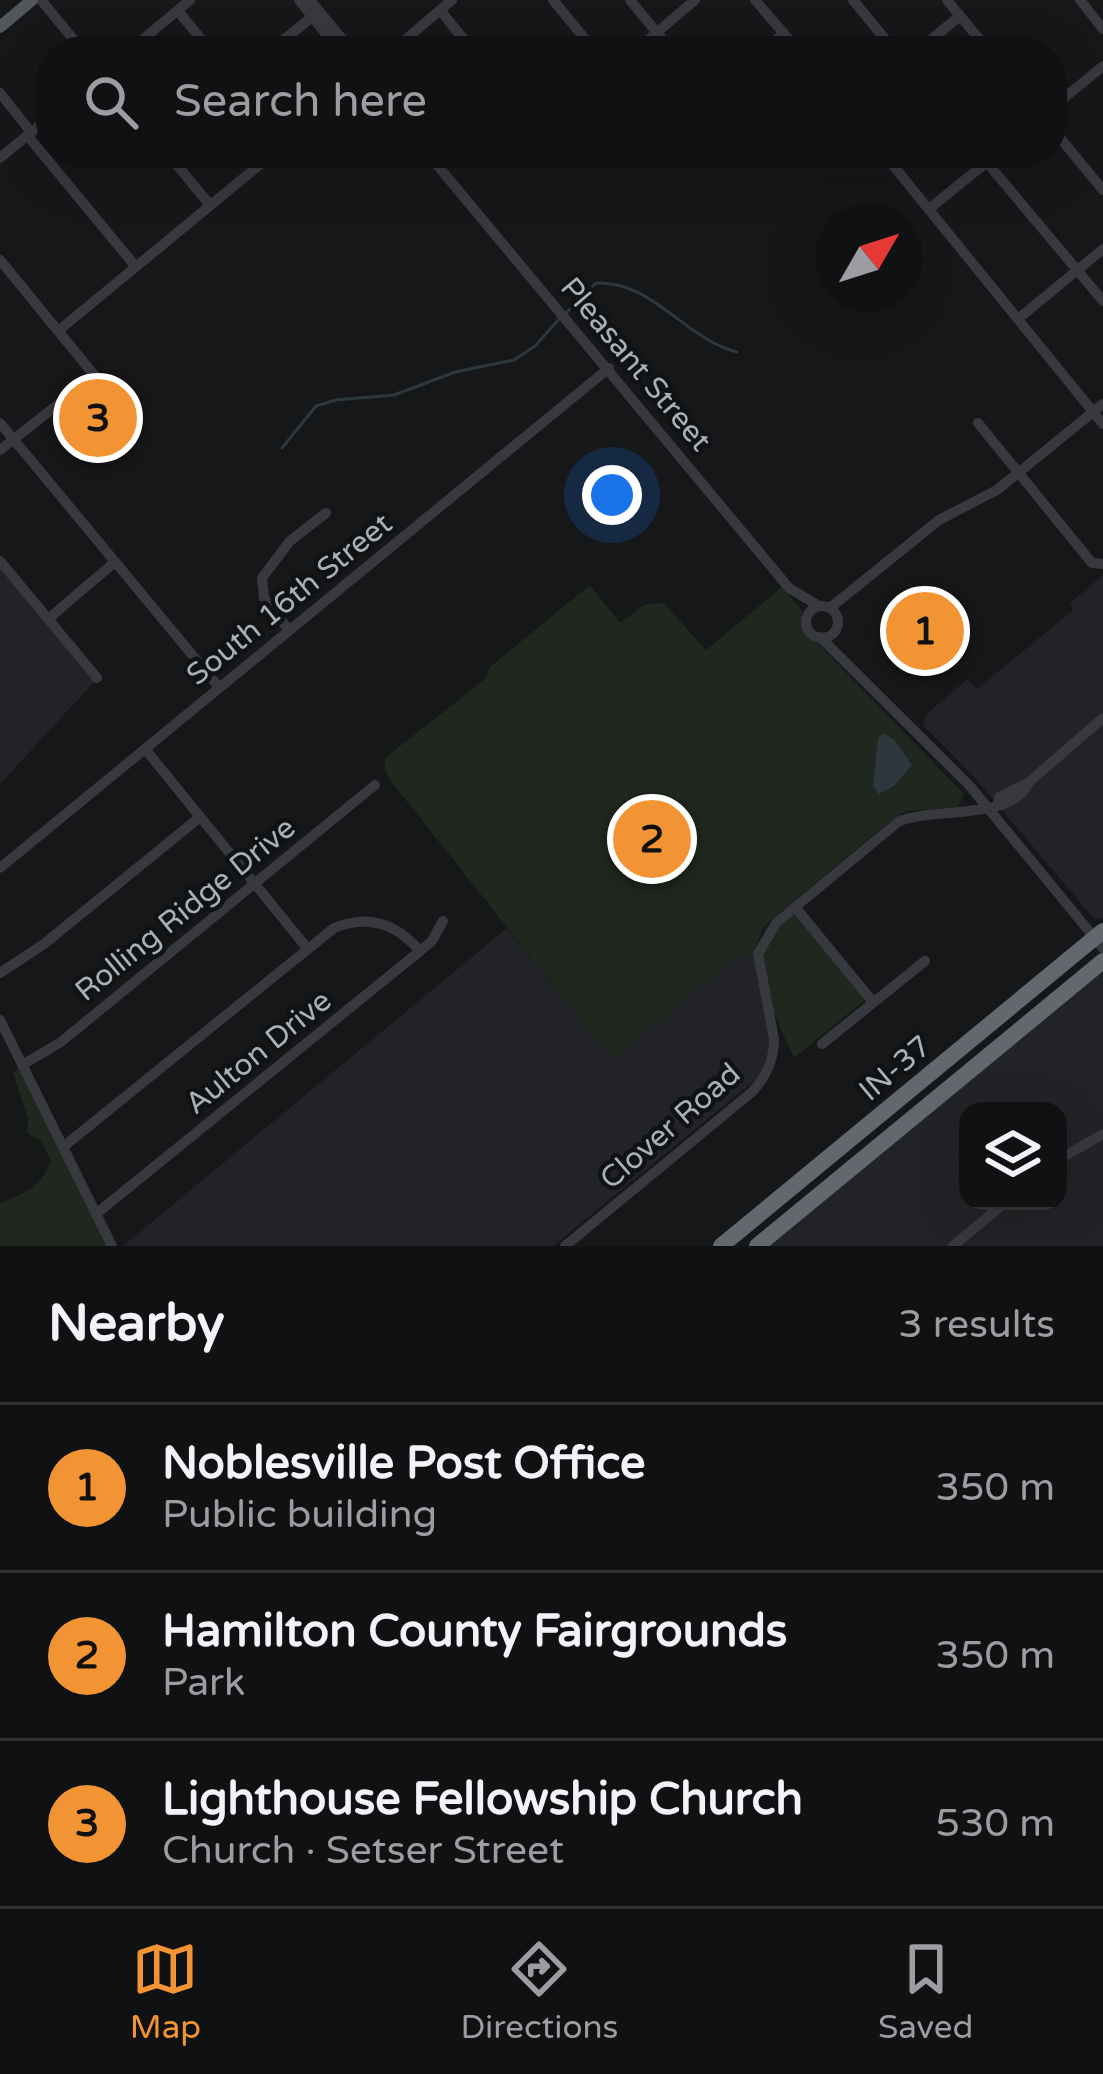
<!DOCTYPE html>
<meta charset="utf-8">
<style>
:root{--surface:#101113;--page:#191a1c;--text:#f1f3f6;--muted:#9c9da0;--line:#303133;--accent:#f39434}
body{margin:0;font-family:"Varela Round",sans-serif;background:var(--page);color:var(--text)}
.controls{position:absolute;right:36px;bottom:36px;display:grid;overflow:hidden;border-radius:24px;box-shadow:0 12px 48px #0002}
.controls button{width:108px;height:108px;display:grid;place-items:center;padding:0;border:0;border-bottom:3px solid var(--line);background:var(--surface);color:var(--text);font:60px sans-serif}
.compass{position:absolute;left:815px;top:204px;width:108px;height:108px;border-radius:50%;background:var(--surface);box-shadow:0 12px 48px #0002;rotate:51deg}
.you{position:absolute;left:612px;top:495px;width:42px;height:42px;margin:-30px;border:9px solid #fff;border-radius:50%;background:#1a73e8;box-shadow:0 0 0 18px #1a73e833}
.badge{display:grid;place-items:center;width:78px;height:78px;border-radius:50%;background:var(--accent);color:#111;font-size:39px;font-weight:700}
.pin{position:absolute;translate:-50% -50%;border:6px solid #fff;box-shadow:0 3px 12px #0006}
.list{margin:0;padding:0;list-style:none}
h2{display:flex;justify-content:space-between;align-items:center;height:156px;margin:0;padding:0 48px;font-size:51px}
h2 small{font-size:39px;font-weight:400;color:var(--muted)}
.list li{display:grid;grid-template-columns:78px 1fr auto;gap:36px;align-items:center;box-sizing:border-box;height:168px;padding:0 48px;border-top:3px solid var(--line)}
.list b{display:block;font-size:45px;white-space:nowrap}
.list p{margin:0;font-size:39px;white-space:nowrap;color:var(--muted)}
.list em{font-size:39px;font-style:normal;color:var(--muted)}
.icon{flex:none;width:66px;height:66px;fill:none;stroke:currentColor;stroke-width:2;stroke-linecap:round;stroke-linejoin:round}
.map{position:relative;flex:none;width:1103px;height:1246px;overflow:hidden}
.search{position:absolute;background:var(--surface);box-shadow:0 12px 48px #0002;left:36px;right:36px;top:36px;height:132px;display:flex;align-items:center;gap:30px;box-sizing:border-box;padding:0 42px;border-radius:48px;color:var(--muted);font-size:45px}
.sheet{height:660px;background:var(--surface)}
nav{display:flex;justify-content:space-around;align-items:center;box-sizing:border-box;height:168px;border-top:3px solid var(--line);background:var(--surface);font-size:33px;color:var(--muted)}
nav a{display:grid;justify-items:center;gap:6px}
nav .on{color:var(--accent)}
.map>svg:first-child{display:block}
.built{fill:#222326;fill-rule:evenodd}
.green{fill:#1f271e}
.water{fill:#2c383d}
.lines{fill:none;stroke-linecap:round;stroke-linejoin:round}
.stream{stroke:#2c383d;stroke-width:3}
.minor{stroke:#37393e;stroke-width:10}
.major{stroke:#53575d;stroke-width:12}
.highway{stroke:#63686f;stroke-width:16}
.labels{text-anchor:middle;stroke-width:9;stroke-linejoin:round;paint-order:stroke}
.street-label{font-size:30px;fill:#a8b0b9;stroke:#111214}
</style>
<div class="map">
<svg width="1103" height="1246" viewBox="0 0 1103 1246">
<rect width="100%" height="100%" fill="#161719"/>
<!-- built -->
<g class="built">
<polygon points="0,569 94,682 1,783 0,782"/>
<polygon points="1103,575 1103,918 1094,919 975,778 923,725 925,715 968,679 977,689 1073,610 1070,603"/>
<polygon points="507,928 612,1059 730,962 742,954 754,955 770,1032 770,1054 760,1076 553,1246 123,1246"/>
<path d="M1103 973V1246H764L1095 975ZM968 1111H1058V1201H968Z"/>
</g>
<!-- green -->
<g class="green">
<polygon points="590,585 620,623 645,604 664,603 706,650 782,587 802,610 806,631 964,794 958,807 907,811 890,821 770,921 762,929 754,955 742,954 730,962 612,1059 389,779 384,767 386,757 484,680 491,666"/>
<path d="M792 914 797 915 865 1000 794 1058C780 1028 749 965 769 934 774 927 786 920 792 914Z"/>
<path d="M22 1065 108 1246H0V1203C25 1194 40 1187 51 1161L42 1142 27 1133 28 1119 13 1073Z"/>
</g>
<!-- water -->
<polygon class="water" points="883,733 894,740 912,765 894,786 879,794 873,785 878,739"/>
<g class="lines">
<!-- stream -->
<g class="stream">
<path d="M567 312 596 283C652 280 686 340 737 352"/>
<polyline points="282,448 316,406 336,400 394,395 455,372 514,360 535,346 560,318"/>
</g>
<!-- minor -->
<g class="minor">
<polyline points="41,0 83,51"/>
<polyline points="299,0 339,51"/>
<polyline points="310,0 352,51"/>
<polyline points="553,0 595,51"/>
<polyline points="630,0 672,51"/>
<polyline points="755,0 799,51"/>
<polyline points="853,0 895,51"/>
<polyline points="947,0 989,51"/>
<polyline points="1080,0 1103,29"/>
<polyline points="440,10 473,51"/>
<polyline points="178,11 211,51"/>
<polyline points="129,51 190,0"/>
<polyline points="270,51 312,17"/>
<polyline points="392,51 452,0"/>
<polyline points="635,51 695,0"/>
<polyline points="763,51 784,33"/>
<polyline points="917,51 960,16"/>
<polyline points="0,93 31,132"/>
<polyline points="1052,108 1103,66"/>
<polyline points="1052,128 1103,190"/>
<polyline points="27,135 136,267"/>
<polyline points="167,153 210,205"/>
<polyline points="422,153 438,166 789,588 819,606"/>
<polyline points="883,153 1103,424"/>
<polyline points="979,153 1103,301"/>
<polyline points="0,158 51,116"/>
<polyline points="929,209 998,153"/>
<polyline points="0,260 131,420"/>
<polyline points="1018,319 1103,249"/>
<polyline points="58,331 274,153"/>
<polyline points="0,423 218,686"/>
<polyline points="978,423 1092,563 1103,564"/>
<polyline points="0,450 94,376"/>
<polyline points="0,561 97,678"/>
<circle cx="822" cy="622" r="16"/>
<polyline points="830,608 939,520 997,490 1103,404"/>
<polyline points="48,619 115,562"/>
<polyline points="288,629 264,598 262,578 290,541 326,513"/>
<polyline points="820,637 969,785 1103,948"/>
<polyline points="145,749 307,948"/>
<polyline points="1029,782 1103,718"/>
<polyline points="0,868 609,368"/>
<polyline points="795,907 873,1002"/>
<polyline points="0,973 44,944 200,817"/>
<polyline points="0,1020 112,1246"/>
<polyline points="822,1044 925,961"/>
<polyline points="22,1065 61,1042 375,785"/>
<path d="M63 1147 334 928C368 914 396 923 420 951"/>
<polyline points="1058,1160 1103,1134"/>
<polyline points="96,1214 420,951 432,941 443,921"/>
<path d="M565 1246 752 1092C767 1076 774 1060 774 1039L758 954 776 923 898 822C931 806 1013 822 1029 782L999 797 998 803"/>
<polyline points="953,1246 1007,1201"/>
</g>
<!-- major -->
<polyline class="major" points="0,27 32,0"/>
<!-- highway -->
<g class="highway">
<polyline points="721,1246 1103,931"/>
<polyline points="757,1246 1103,961"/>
</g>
</g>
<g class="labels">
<!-- street labels -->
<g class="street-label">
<text transform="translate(636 364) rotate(50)" y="10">Pleasant Street</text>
<text transform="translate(289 599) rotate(-39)" y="10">South 16th Street</text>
<text transform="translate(185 909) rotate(-39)" y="10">Rolling Ridge Drive</text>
<text transform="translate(258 1052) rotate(-39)" y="10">Aulton Drive</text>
<text transform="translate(895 1068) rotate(-40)" y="10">IN-37</text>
<text transform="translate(670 1126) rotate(-41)" y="10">Clover Road</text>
</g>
</g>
</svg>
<div class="controls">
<button><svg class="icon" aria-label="layers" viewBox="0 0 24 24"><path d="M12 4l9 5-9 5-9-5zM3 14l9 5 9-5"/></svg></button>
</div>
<svg class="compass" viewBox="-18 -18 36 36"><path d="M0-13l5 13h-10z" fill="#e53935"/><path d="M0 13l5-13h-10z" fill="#9c9da0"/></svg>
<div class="you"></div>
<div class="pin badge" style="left:925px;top:631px">1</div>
<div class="pin badge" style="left:652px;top:839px">2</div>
<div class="pin badge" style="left:98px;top:418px">3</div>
<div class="search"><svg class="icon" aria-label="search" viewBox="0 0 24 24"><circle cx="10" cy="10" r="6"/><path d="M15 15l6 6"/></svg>Search here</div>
</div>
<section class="sheet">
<h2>Nearby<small>3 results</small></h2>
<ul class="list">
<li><span class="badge">1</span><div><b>Noblesville Post Office</b><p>Public building</p></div><em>350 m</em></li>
<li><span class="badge">2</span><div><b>Hamilton County Fairgrounds</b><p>Park</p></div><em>350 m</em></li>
<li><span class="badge">3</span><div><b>Lighthouse Fellowship Church</b><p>Church · Setser Street</p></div><em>530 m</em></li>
</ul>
</section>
<nav>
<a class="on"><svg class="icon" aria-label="map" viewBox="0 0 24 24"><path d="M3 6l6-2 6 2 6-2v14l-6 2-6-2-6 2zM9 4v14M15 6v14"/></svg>Map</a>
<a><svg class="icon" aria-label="directions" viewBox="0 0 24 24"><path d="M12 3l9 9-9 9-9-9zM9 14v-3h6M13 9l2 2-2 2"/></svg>Directions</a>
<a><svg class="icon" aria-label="saved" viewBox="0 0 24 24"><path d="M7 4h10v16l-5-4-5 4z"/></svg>Saved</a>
</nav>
